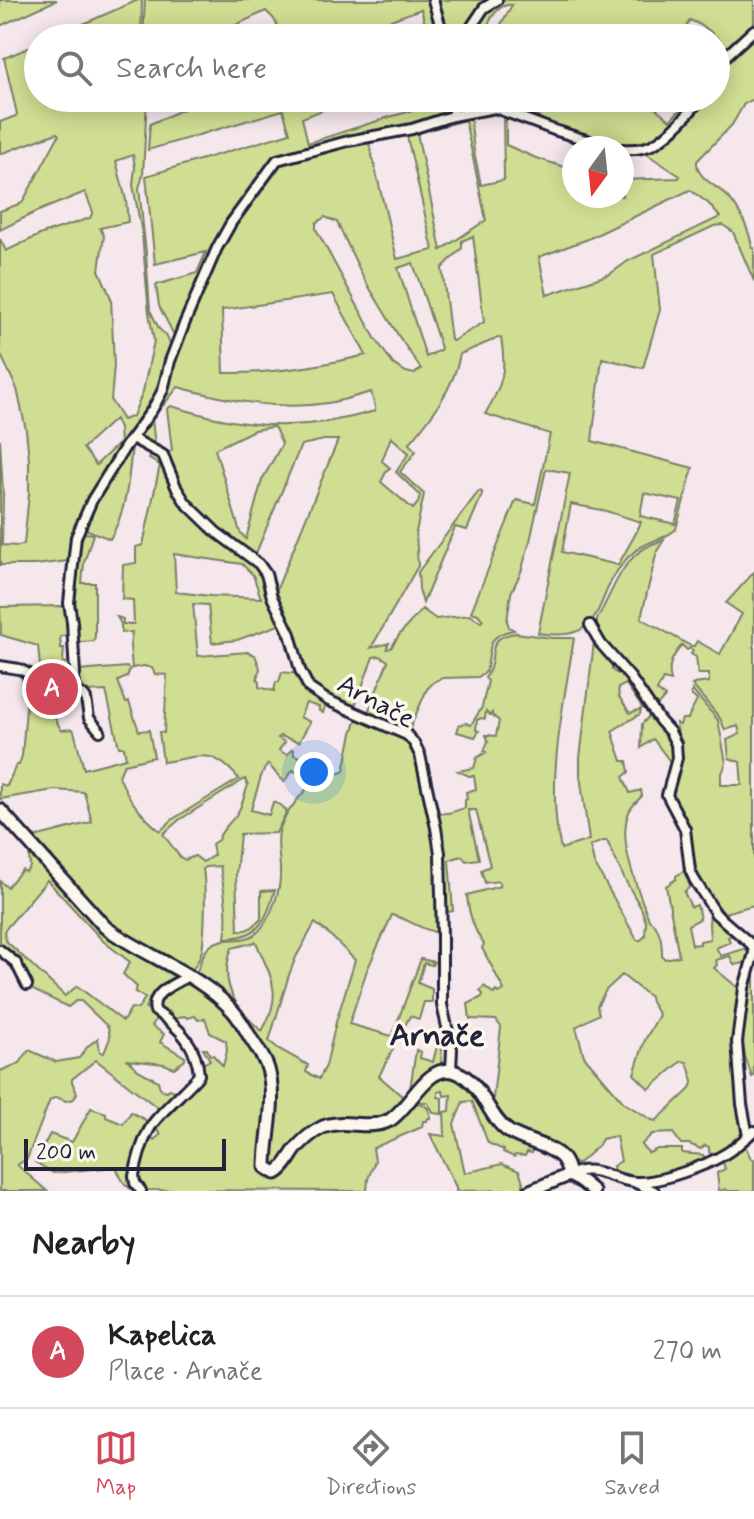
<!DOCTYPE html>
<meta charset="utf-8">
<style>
:root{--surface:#fff;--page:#f6f6f6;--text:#222;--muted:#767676;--line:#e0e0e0;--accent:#d1495b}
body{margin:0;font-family:Mynerve,sans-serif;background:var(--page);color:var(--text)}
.compass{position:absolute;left:562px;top:136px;width:72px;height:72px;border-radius:50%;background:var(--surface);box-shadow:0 4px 20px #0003;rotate:195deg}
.scale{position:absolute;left:24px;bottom:20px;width:202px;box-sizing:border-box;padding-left:8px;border:4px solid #22223b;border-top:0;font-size:22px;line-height:28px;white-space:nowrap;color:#22223b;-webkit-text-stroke:6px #fbf7ec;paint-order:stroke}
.you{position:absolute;left:314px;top:772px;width:28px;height:28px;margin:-20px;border:6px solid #fff;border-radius:50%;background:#1a73e8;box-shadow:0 0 0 12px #1a73e833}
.badge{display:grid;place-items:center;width:52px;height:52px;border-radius:50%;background:var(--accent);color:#fff;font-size:26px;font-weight:700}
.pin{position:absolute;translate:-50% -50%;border:4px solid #fff;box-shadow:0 2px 8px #0006}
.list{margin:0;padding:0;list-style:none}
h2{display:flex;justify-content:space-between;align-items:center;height:104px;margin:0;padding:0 32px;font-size:34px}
h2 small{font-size:26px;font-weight:400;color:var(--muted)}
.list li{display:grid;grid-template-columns:52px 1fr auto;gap:24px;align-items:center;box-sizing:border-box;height:112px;padding:0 32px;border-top:2px solid var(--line)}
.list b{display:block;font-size:30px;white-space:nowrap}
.list p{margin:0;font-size:26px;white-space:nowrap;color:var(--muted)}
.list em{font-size:26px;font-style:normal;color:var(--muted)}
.icon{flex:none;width:44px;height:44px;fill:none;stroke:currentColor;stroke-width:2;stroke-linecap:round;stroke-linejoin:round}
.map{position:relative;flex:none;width:754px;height:1191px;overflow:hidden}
.search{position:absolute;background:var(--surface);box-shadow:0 4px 20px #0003;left:24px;right:24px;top:24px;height:88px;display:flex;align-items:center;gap:20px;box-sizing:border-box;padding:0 28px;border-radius:44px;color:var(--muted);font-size:30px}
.sheet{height:216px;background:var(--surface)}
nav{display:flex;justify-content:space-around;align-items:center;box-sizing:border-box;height:112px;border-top:2px solid var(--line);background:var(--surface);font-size:22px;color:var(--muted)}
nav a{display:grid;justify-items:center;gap:4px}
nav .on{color:var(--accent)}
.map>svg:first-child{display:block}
.green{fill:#cfde92;stroke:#788066;stroke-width:2;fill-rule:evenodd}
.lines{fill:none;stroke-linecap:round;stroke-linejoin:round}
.street-casing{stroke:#22223b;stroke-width:14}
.secondary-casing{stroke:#22223b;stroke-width:17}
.street{stroke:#fbf7ec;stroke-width:8}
.secondary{stroke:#fbf7ec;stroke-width:11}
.labels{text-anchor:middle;stroke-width:7;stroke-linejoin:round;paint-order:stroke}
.street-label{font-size:28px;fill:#22223b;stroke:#fbf7ec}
.quarter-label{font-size:32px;font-weight:bold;fill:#22223b;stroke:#fbf7ec}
</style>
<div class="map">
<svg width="754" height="1191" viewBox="0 0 754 1191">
<rect width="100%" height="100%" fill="#f5e7ec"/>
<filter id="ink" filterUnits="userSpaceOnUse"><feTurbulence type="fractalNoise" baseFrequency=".0125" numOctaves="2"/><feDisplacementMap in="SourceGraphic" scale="16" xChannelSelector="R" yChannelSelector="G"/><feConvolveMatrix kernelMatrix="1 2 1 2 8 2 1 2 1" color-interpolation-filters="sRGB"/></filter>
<g filter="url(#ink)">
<!-- green -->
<g class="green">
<polygon points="0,0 57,0 0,26"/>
<polygon points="138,0 142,0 141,38 51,38"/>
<polygon points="145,0 429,0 439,38 429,38 421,9 341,38 294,38 294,27 280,32 274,19 266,11 208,38 143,38"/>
<polygon points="437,0 495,0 463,38 447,38"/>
<path d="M501 0H754V29L716 66V60L725 47C716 34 705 26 690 20L680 38H493L512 5C495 3 489 24 481 38H466L481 14Z"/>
<path d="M754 34V99L744 104 732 125 697 161C696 179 717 185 728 197 740 210 750 231 752 248H754V281L733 232 723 225 714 226 654 254 660 310 643 368 602 358 592 441 693 468 676 529C668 537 659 538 649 543 640 547 630 554 624 562 592 599 608 644 538 633L570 473 546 469 530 541 521 572 511 593 507 621 509 627 514 630C484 635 492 650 486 672L478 677 443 678 435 681 427 689 410 728 405 731 317 693 309 684 274 596 338 440H324L301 445 254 558 228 540 186 501 171 466 142 440 141 435C146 424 155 414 159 403 178 362 188 317 207 276 225 236 249 201 274 165L347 144 368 142 420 129 456 118 470 116 474 151 481 185 504 180 503 114 506 116V145L536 158 574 170V196H622V180L679 178 680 176 642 151 704 98H716V76L729 57ZM465 120 486 220 441 250 417 133ZM407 136 433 250 397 259 369 143ZM690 190 708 203 720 217 628 261 610 274 547 295 539 257 588 239ZM325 217 337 222 363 277 398 335 421 369 414 374 406 372 393 364 375 338 316 229V223ZM473 236 484 322 453 341 451 340 442 268 462 248V241ZM413 263 441 348 440 350 426 357 398 268ZM333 294 366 355C320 366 272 374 224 373L222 310ZM498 338H501C507 371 502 386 485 414L550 434 535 504 516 500 471 612 478 614 483 620 481 622 470 615 436 619 422 609 399 635 391 648 387 649V647L389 643 371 648 418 566 416 532 424 494 400 472 416 451 409 444C431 418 454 388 460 354ZM178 387C227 400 277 411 328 403 342 401 357 396 371 392L375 407V411C331 424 284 429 238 422 215 419 193 412 171 406L167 409 172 450 169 452 155 446 152 419ZM272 427 275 428 282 444 262 480 246 539 240 532 215 449 254 430ZM391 437 409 453 396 472 420 495 418 503 413 509 381 482 387 470 390 468 382 461ZM644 493 681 501 675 524 640 516ZM571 504 606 511 641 522 636 533 618 565 562 552ZM380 656 388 661 368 712 355 706 373 657Z"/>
<path d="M38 44V98H147L143 175 139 188 146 253 150 310 159 329 166 335 171 346 152 401 84 509 78 522 68 561 35 565H0V439L3 494 2 545 19 546 24 544 29 494V459L26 430 17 389 0 353V239L6 251 42 234 90 218 93 212 85 192 36 212 0 230V211L22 203 59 135 57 133 0 154V122L16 116 17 114 4 58ZM133 155 135 167 133 185 142 234 149 313 154 341 143 391 133 416 123 420 111 401 114 365 111 298 99 270 104 236 100 228 128 222 126 200 116 161ZM115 419 119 429 120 442 96 465 83 448Z"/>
<polygon points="208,98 353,98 302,118 308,143 393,116 443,102 443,98 451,98 450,114 419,125 290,151 279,155 266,167 252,191 228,224 176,339 159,306 156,285 197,273 206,252 155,264 146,176 290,133 283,110 148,150 150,124"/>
<path d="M459 98H657L653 106 670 120 692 98H698C686 113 669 133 652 142 642 148 626 148 615 147L487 106 460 112 457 109Z"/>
<path d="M132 445C129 477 127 510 110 539L85 529 84 527 86 519 114 469Z"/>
<path d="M150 450 158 455 179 498 260 568 282 624 237 640 212 643 208 605 193 604 198 656 248 652 255 655 260 668 257 680 259 682V687L274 691 276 682H279L282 672 299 674 326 701 323 713 319 711V707L306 703 300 717 310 722 299 742 280 736 278 738 285 742 279 750 287 755 292 749 294 750V755L311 761V766L314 767 309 770 316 775 310 782 293 770 284 782 268 764 262 773 251 810 269 815 273 802 281 805 287 811 276 833 240 834 236 874 238 930C248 932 254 926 261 919V891L275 890C266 920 260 938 225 938 229 913 224 891 220 866L205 867 203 869C206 887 205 933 202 950 200 958 195 968 189 973L111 928 27 839 92 822 84 792 54 790 0 799V784L7 786 16 765H19L22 756 27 696 20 673 51 686 50 691 55 693V718L61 730 73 729 74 731 84 769 126 758 124 747H119L106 691 86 692 79 680 78 671 127 667 130 669 127 677 118 681 126 703 129 702 139 731 149 730 154 757 124 764 119 776C128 799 141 815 160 831L173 819 239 779C212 746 200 757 163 762L159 732 164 733 167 675 155 674 152 668 144 666 132 668 130 646 132 632 121 633V624L117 617 123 619V624H134L133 600 122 599 123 565 136 563V547L143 545 160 465 149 459ZM174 554 242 564 253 575 261 598 211 596 176 592ZM245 779 248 785C245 793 243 803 238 812 232 822 221 829 218 840L212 844 214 855 203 862 195 856 185 860 180 857 163 834 179 820Z"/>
<polygon points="479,491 482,492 482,495 467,530 455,527 423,603 419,589 418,572"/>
<polygon points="86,533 93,534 84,563 82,583 95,583 95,636 94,641 81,642 78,640 74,583 82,534"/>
<path d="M664 540 657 551 641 618 691 646H694L697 641 720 654 742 614 726 603 754 572V905L724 913 704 890 697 876 671 798 681 749 676 723 680 725 682 719H688C690 712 695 706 697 700L691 695 692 690 718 720 726 763 721 776V785H742L740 762 729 758 727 740 740 734 738 726 725 730 720 718 692 685 694 684 709 682V674H698L696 657 691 654 693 651 690 648 687 650 682 645C672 657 667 665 671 681L663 679 657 691 665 697 658 705 651 702 601 639C597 631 595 626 598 617 617 585 621 552 664 540Z"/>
<polygon points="66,606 70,634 60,637 61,648 64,648 63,662 72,664 72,678 69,681 60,684 41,676 38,646 1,635 0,607"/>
<path d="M516 633 552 638H574C564 703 545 784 561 849L589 840 580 775V758L594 642 599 644 621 670H618L614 664 612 665V670L616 673 625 674 642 702 641 706 626 684 618 688 619 697 630 713 641 709 640 714 612 731 622 761H627L629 772 623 777 630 793 641 790 642 796C638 800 633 805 630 810 615 839 639 891 649 920 661 927 662 943 662 956L665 959 679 956 666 886 676 879V876L687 869 691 874 687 878 690 887 684 892 691 907 697 905 700 919 688 925 692 945 700 944V941L710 939 709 924 710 913H713L735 934 728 937 730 942 716 948 721 956 750 947V962L734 965 730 956 716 960 717 965 714 968 743 992 737 1025 746 1135 739 1143 714 1157 709 1152V1147L705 1145 701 1149 689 1144H681L673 1133 652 1134 641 1145 649 1153 657 1149H682V1153L703 1155 705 1158 704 1160 646 1178 628 1177 614 1173 613 1166 621 1161 616 1136 602 1139 599 1145 577 1165 563 1152 509 1128 488 1102 493 1098 501 1027 496 1020 470 1019 468 1004 482 997 483 994 480 991 484 986 494 994 496 991 499 993 504 990 482 948 484 944C474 931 468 911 467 895L500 886 498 881 485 883 481 870 490 866 476 810H468L479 859 466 861 462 856 449 860 453 911 444 913 432 798 438 812C446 816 456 810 465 808V800L467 799 466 792 476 789 474 776H469L458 771 474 768 477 758 486 752 484 751 488 741 486 735 496 736 499 721 492 715V713L490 715 486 711 485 719 481 718 477 720 476 730 479 731 475 737 457 732 459 725 466 723 471 725 482 707 488 681 485 678C500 659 481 637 516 633ZM603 841H607L624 878 641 908 646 922 645 936 641 940H637L594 863 590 846ZM622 975 650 997 651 1002 659 1015 645 1040 634 1074 649 1089 682 1061 687 1062 693 1081 689 1090 656 1121 652 1120 624 1103 584 1056 576 1027 599 1014 597 1006 606 990Z"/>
<polygon points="649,712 661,724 674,748 673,763 671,763 653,739 641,748 642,724 650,715"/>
<path d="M358 716 400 734 415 749 435 831 441 933C424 932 409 919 392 915L367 970 349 1024 392 1036 421 959 434 962 432 965 424 963 418 983 432 989V1002H424L419 1019 410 1016 379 1076 403 1097 410 1089 416 1050 421 1052 420 1058 433 1062 438 1042 445 1046 442 1049 441 1062 444 1063 398 1110 381 1120 330 1121 280 1167 271 1166 273 1077 231 1005 233 1001 231 998 211 984 208 986 196 978V974C200 965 202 952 210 946 226 932 249 950 265 923 273 910 280 891 280 876 281 861 276 846 279 832 283 814 306 789 319 776L335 775 344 771 352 733ZM315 923 329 934 355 960 336 1022 326 1066 319 1079 306 1072 308 1065 279 1049 269 1041 289 975 296 957ZM256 942C271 978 284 993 262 1031 235 1009 218 982 232 948Z"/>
<path d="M32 852 88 913 180 976 178 979 150 1005 148 1003 145 1008 152 1010 158 1016 152 1026 164 1034 160 1042 185 1057V1060L174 1068 164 1064 128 1060 138 1070 158 1081C159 1087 160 1089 166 1091L170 1089 180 1094 163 1112 96 1060 72 1079V1082L77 1093 74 1099 66 1101 56 1097 50 1100 27 1159 17 1165 47 1191H0V1071L20 1063 29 1050 56 1062 79 1058 88 1046 98 1038 100 1052 104 1053 110 1038 108 1027 81 1001H76L68 1007 33 990 0 949V881L7 887 22 870 26 872 30 867 29 854ZM47 880 103 941 130 962 123 974 137 987 135 992 145 998 138 1009 131 1008 123 1021 77 986 65 996 6 941 4 931Z"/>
<polygon points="754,975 754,1076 752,1077 745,1056 742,1038 748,994"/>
<path d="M186 978 225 1007 262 1065 269 1087 261 1163 265 1176 268 1179 274 1180C283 1173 287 1163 294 1155 300 1148 320 1132 328 1128 340 1123 358 1131 371 1127 387 1121 425 1083 431 1118H428L427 1121H423L422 1127 373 1148 375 1161 368 1179 367 1191 143 1190C131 1174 143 1153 149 1135L154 1140 161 1134 154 1127 204 1078 203 1064 210 1060 203 1049H207L210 1055H213L223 1066 227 1051 226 1041 210 1033 205 1018 198 1020 195 1016 188 1018 184 1016 175 1019 170 1012 164 1010 162 1013 159 1011 156 1000Z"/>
<polygon points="438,1075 461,1077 482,1103 533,1147 532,1153 527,1152 525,1156 515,1155 514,1157 503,1152 504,1150 488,1143 472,1101 463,1102 454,1124 465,1173 502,1164 519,1171 523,1182 523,1190 456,1191 456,1187 430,1134 445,1136 444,1112 450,1111 451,1095 444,1096 443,1091 438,1092 438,1097 442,1098 442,1114 434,1113 427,1102 421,1102 415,1098"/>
<path d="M91 1108 106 1113V1117L123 1124 131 1112 151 1123 133 1174 138 1191C125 1190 121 1178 116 1167L53 1173 35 1162 50 1134 72 1142Z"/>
<polygon points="744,1143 751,1159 754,1159 754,1191 727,1191 726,1189 719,1191 717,1173 725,1169 722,1158"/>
</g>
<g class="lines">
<defs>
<g id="street">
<polyline points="433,0 444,38"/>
<polyline points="464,38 484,8 497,0"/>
<polyline points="716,69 728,54 754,30"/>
<polyline points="452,116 456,98"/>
<path d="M622 149C633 150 644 149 654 144 668 136 692 112 700 98"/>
<polyline points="132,438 163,455 177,489 186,503 216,532 259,564 266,574 272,597 290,634 300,670 309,688 327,700 407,735 414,743 420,755 436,828 440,853 442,937 442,1005 452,1049 451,1070"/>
<polyline points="590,625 601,644 630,677 660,721 670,732 676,744 677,758 667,795 685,829 690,870 694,879 716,914 752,945 754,952"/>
<polyline points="0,666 19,669 55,686 64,687 73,682 75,674 72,622 69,603 76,537 92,500 125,447 152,410 163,390 170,361 185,322 217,248 231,223 277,160 348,141 412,129 452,116 495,108 554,130 612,148"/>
<polyline points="64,687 83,695 86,699 89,718 100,731"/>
<polyline points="0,950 16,963 27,985"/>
<polyline points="748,1136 742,1104 737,1042 744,988 754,953"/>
<path d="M569 1175C595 1162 611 1181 636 1182 658 1183 706 1166 725 1154 736 1148 744 1139 754 1131"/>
<polyline points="636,1183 654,1191"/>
<path d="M141 1191 135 1183 134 1176C138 1158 143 1137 154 1122 167 1106 185 1091 199 1075 197 1045 179 1027 155 1011 150 992 174 985 188 976"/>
</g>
<g id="secondary">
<path d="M0 810 105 927C146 957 199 973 233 1011 240 1019 245 1028 250 1037 256 1047 265 1058 268 1069 277 1101 266 1135 266 1167L276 1173C285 1168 289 1158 295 1150 302 1141 313 1132 323 1127 344 1118 370 1131 390 1120 410 1108 428 1061 456 1072 482 1082 487 1116 508 1131 524 1142 549 1144 562 1158 566 1163 568 1170 569 1175L582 1182 593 1191"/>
<polyline points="530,1191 569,1175"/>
</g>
</defs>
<!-- street casing -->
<use href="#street" class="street-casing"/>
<!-- secondary casing -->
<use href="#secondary" class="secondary-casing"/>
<!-- street -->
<use href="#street" class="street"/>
<!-- secondary -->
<use href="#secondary" class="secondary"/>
</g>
</g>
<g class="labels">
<!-- street labels -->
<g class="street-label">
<text transform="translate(377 700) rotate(28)" y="10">Arnače</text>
</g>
<!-- quarter labels -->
<g class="quarter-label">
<text x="437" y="1045">Arnače</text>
</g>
</g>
</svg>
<svg class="compass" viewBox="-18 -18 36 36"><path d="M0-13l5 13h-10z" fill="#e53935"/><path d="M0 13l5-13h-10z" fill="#767676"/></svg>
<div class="scale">200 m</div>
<div class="you"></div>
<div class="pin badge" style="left:52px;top:689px">A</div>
<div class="search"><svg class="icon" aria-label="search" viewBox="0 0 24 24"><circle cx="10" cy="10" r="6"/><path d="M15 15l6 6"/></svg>Search here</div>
</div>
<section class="sheet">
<h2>Nearby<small></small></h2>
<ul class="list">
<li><span class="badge">A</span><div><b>Kapelica</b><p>Place · Arnače</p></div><em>270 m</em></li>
</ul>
</section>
<nav>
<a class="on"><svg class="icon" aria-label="map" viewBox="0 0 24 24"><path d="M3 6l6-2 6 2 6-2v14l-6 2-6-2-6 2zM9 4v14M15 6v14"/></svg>Map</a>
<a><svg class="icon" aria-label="directions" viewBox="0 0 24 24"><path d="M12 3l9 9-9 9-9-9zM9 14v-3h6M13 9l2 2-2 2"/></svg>Directions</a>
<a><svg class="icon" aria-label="saved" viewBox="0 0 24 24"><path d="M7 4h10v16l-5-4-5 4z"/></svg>Saved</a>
</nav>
